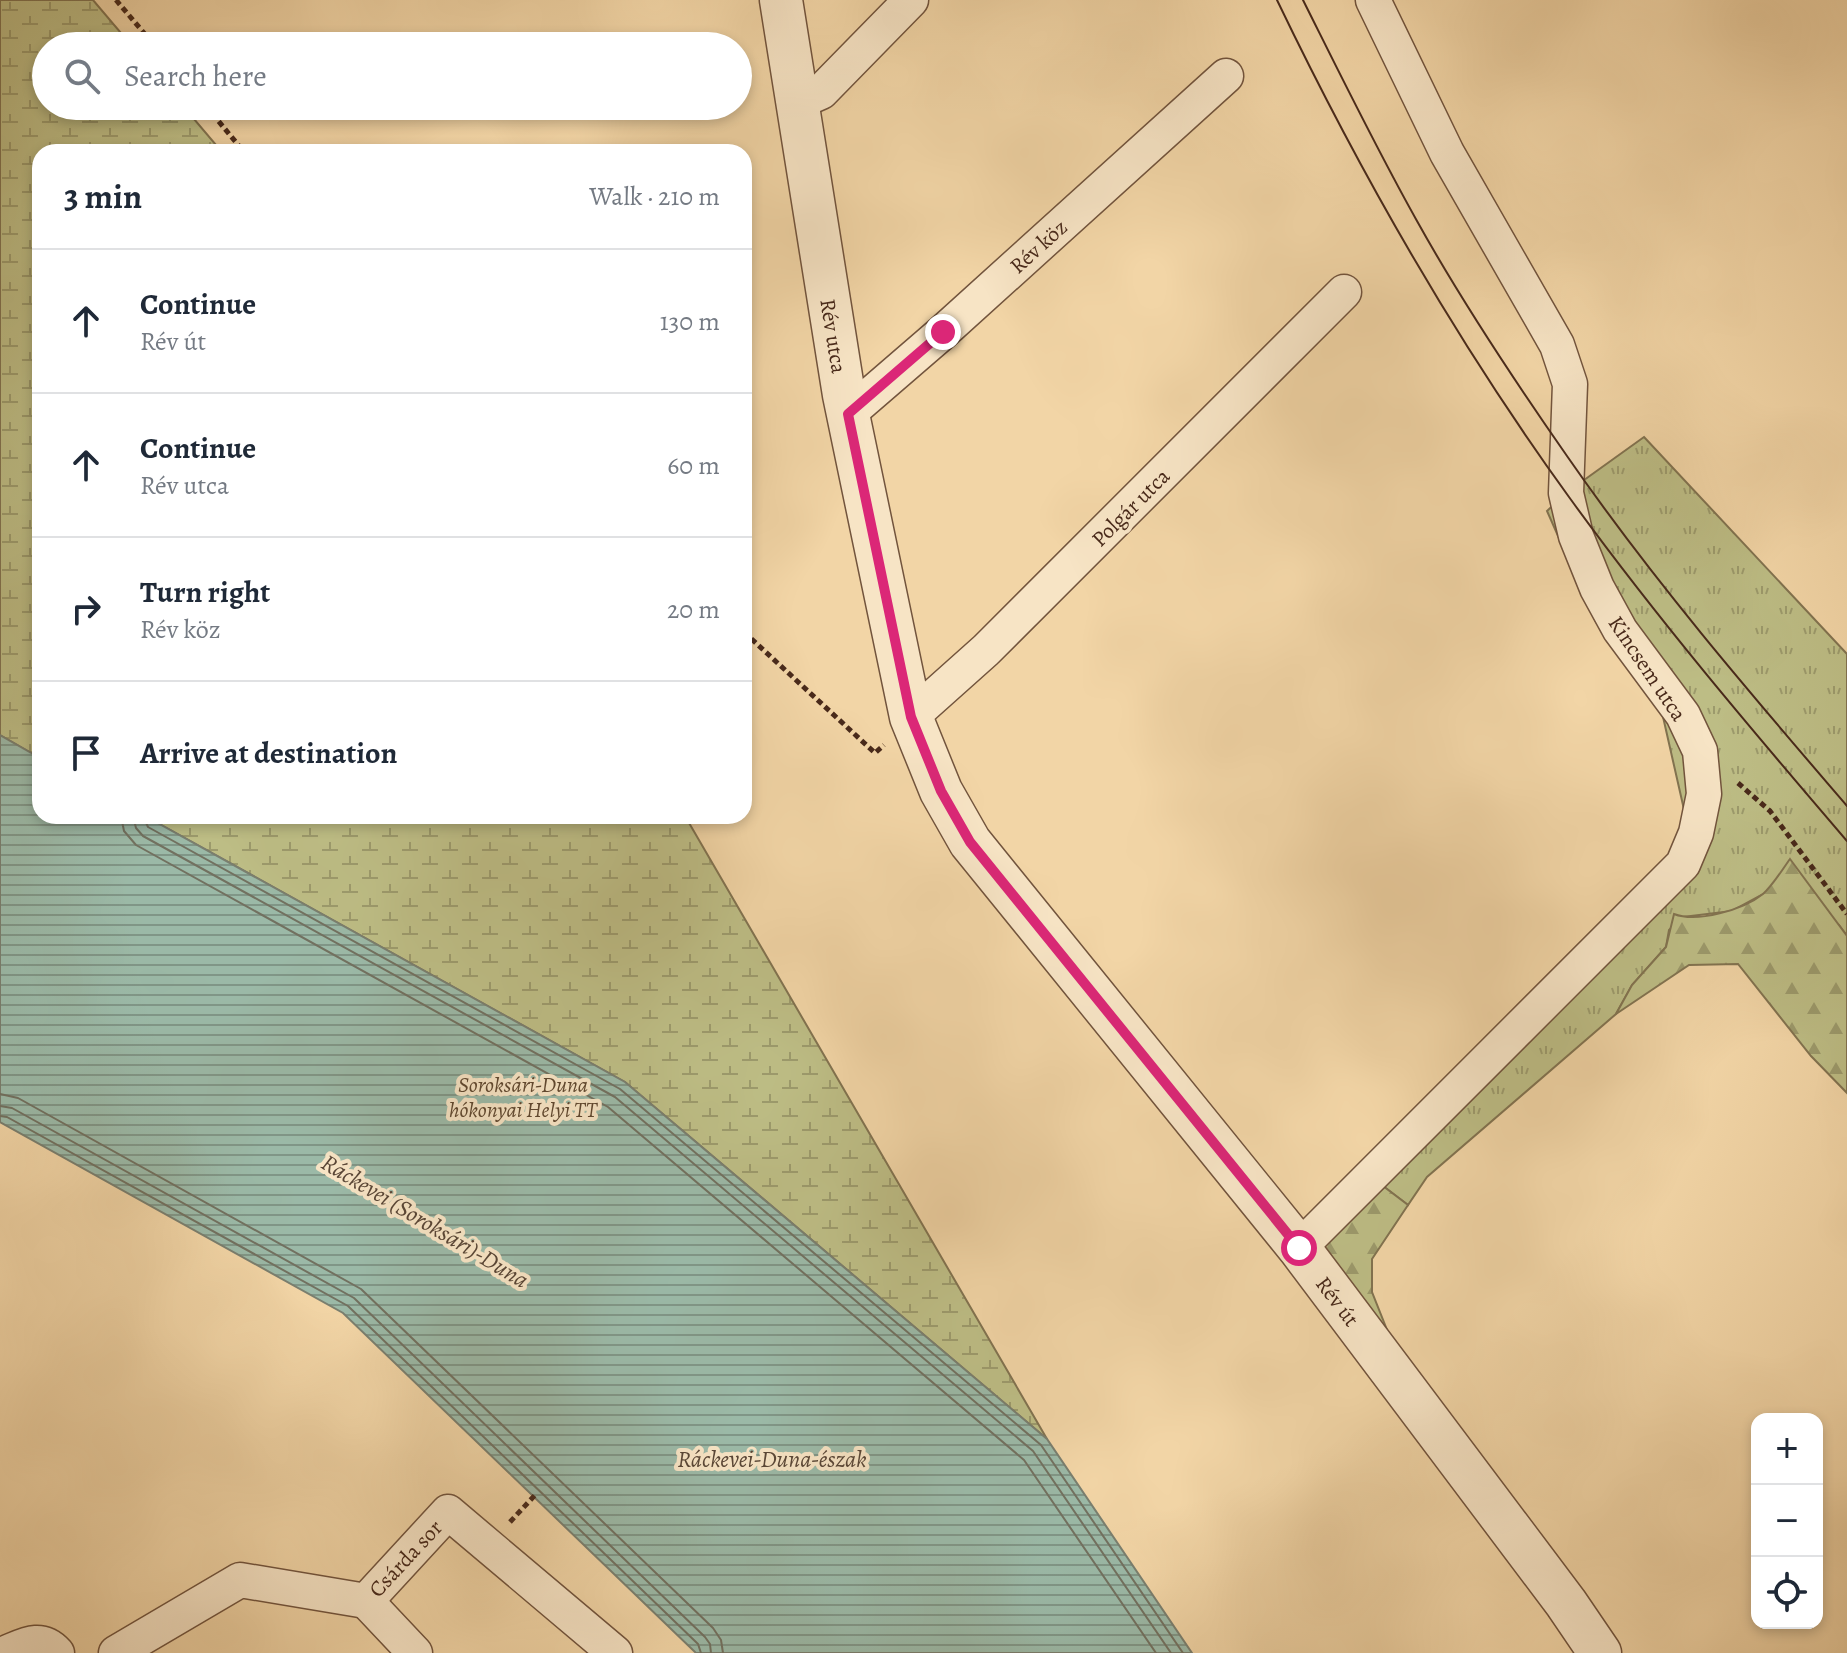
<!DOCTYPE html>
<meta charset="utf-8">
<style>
:root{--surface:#fff;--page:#f6f6f7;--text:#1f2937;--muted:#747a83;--line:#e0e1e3}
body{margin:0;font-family:Alegreya,serif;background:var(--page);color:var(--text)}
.controls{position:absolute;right:24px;bottom:24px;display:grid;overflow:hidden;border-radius:16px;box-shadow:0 4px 12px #0003}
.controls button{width:72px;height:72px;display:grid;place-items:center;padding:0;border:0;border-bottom:2px solid var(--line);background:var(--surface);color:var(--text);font:40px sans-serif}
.stop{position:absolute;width:24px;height:24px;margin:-18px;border:6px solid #db2777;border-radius:50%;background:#fff}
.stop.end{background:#db2777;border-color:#fff;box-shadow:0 2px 8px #0008}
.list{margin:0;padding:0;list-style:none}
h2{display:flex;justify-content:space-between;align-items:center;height:104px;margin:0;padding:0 32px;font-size:34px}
h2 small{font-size:26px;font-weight:400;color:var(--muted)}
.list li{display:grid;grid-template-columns:52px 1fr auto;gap:24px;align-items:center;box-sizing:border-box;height:144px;padding:0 32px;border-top:2px solid var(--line)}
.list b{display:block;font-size:30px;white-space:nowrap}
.list p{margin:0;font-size:26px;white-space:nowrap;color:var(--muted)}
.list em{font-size:26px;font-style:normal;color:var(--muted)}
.icon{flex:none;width:44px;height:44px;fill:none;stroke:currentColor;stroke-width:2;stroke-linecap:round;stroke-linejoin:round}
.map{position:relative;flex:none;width:1847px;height:1653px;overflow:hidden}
.search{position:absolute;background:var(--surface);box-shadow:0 4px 12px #0003;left:32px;top:32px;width:720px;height:88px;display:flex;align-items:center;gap:20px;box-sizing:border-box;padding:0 28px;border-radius:44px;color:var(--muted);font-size:30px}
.panel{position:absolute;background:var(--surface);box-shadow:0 4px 12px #0003;left:32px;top:144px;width:720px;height:680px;border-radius:24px}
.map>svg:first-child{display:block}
.grass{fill:url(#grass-tufts);stroke:#827350;stroke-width:2}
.forest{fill:url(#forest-firs);stroke:#827350;stroke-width:2}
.wetland{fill:url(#wetland-marsh);stroke:#827350;stroke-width:2}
.water{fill:url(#water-rules);stroke:#7a7f6f;stroke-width:2}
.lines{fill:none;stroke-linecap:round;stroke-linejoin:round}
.shore{stroke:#727160;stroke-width:2}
.minor-casing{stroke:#72543d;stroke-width:37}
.tertiary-casing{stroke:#72543d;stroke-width:45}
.path{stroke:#48291a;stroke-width:5;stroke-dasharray:6 4;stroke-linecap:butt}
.minor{stroke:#f7e4c5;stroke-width:34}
.tertiary{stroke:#f7e4c5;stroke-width:42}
.tram{stroke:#48291a;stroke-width:2}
.route{stroke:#db2777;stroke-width:10}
.labels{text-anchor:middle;stroke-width:8;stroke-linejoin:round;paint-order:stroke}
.street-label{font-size:22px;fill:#48291a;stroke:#f7e4c5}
.park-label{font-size:22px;font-style:italic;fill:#5f472f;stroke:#f7e4c5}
.water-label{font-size:24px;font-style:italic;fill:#594636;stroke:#f7e4c5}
</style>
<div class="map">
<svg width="1847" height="1653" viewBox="0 0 1847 1653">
<defs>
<pattern id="grass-tufts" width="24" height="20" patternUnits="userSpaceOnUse" patternTransform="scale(2)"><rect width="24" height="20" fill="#bdbd85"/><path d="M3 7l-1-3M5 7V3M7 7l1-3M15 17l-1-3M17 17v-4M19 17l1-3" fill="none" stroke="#9c9a6c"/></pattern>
<pattern id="forest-firs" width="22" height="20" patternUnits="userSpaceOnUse" patternTransform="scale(2)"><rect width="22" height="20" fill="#bdbd85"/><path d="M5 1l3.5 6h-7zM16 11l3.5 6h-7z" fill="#9c9a6c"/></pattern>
<pattern id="wetland-marsh" width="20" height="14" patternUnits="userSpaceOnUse" patternTransform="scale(2)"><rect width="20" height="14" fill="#bdbd85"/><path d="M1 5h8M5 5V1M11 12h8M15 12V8" fill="none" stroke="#9c9a6c"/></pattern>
<pattern id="water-rules" width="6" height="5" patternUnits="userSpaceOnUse" patternTransform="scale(2)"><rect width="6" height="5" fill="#9bb9a7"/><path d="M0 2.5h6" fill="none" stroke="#809687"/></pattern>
</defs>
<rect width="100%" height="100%" fill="#f2d5a6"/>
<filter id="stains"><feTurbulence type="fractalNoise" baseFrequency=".0025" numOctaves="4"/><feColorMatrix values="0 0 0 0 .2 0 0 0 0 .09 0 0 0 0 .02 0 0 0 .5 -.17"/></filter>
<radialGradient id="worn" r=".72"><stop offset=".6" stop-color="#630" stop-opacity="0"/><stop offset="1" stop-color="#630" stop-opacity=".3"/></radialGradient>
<!-- grass -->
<polygon class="grass" points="1644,437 1847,654 1847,936 1839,925 1763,894 1732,911 1683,917 1669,930 1666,947 1632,985 1616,1014 1427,1177 1408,1205 1383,1186 1690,836 1661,708 1596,622 1547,511 1566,493"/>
<!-- forest -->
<g class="forest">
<path d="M1790 859 1847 936V1093L1811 1056 1738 964 1689 965 1616 1014 1632 985 1666 947 1674 914C1697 923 1743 910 1763 894 1773 885 1782 870 1790 859Z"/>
<polygon points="1383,1186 1408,1205 1372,1259 1372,1292 1403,1370 1317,1245"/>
</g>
<!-- wetland -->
<g class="wetland">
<polygon points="0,0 93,0 132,46 46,46 46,106 183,106 222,152 40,152 40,758 0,735"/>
<polygon points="145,816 685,816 1047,1439 625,1082"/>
</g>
<!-- water -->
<polygon class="water" points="0,735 40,758 40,816 145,816 625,1082 1047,1439 1192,1653 696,1653 343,1313 0,1122"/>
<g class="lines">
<!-- shore -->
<g class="shore">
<polyline points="121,816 124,831 136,845 608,1107 1024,1460 1156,1653"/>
<polyline points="133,816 136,828 143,836 615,1097 1033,1451 1171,1653"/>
<polyline points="143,816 148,827 620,1089 1041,1445 1183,1653"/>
<polyline points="0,1094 18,1098 361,1289 713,1628 721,1640 723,1653"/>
<polyline points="0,1106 12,1108 354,1298 705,1637 710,1644 711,1653"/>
<polyline points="0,1116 7,1117 348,1306 698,1644 701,1653"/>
</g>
<defs>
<g id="minor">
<polyline points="796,103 821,92 911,0"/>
<polyline points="848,414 943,332 1226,76"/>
<polyline points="911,717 986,650 1344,292"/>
<polyline points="1299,1248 1683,864 1696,833 1704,794 1700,751 1683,715 1620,630 1597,588 1576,536 1566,493 1570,384 1557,345 1447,153 1373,0"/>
<polyline points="366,1601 415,1653"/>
<path d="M6 1653C25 1645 41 1635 57 1653"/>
<polyline points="116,1653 240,1580 366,1601 448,1512 615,1653"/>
</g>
<polyline id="tertiary" points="781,0 844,395 911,717 941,791 970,842 1299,1248 1566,1603 1600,1653"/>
</defs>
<!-- minor casing -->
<use href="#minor" class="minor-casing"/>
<!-- tertiary casing -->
<use href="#tertiary" class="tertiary-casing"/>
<!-- path -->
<g class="path">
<polyline points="116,0 155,46"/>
<polyline points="206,106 244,152"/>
<polyline points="744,632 875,753 884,745"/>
<polyline points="1738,783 1770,811 1847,914"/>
<polyline points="510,1522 536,1494"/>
</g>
<!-- minor -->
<use href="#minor" class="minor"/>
<!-- tertiary -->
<use href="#tertiary" class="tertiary"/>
<!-- tram -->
<g class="tram">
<path d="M1277 0C1360 173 1456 341 1569 497 1655 616 1751 729 1847 841"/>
<path d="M1303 0C1340 74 1376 148 1417 221 1462 302 1514 380 1567 456 1652 579 1750 693 1847 806"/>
</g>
</g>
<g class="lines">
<!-- route -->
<polyline class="route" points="943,332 848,414 911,717 941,791 970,842 1299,1248"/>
</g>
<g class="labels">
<!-- street labels -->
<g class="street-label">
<text transform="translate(1038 246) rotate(-42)" y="8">Rév köz</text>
<text transform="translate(834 336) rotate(81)" y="8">Rév utca</text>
<text transform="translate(1130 507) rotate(-45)" y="8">Polgár utca</text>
<text transform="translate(1648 668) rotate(56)" y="8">Kincsem utca</text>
<text transform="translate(1338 1301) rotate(53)" y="8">Rév út</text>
<text transform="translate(405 1558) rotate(-47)" y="8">Csárda sor</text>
</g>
<!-- park labels -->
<g class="park-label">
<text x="523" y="1092">Soroksári-Duna<tspan x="523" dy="25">hókonyai Helyi TT</tspan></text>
</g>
<!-- water labels -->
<g class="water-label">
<text transform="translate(425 1221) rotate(31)" y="8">Ráckevei (Soroksári)-Duna</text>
<text x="772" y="1467">Ráckevei-Duna-észak</text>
</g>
</g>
<rect width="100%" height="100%" filter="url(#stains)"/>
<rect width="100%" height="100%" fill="url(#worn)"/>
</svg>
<div class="controls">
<button>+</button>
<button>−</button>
<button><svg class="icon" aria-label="locate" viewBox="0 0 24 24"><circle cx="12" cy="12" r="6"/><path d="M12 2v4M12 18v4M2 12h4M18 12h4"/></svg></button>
</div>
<div class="stop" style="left:1299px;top:1248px"></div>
<div class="stop end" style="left:943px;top:332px"></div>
<div class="search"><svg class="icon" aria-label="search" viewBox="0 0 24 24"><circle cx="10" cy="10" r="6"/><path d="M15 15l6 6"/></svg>Search here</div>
<section class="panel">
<h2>3 min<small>Walk · 210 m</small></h2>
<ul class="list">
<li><svg class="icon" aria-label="ahead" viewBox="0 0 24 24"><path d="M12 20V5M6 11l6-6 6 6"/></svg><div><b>Continue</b><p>Rév út</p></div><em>130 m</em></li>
<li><svg class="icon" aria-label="ahead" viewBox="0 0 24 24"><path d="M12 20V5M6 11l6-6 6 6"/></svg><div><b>Continue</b><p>Rév utca</p></div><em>60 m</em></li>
<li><svg class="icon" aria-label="right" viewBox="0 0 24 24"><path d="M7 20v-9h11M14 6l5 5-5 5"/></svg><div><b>Turn right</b><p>Rév köz</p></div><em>20 m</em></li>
<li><svg class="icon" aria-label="arrive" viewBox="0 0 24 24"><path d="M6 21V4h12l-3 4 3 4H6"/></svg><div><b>Arrive at destination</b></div></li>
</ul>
</section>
</div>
